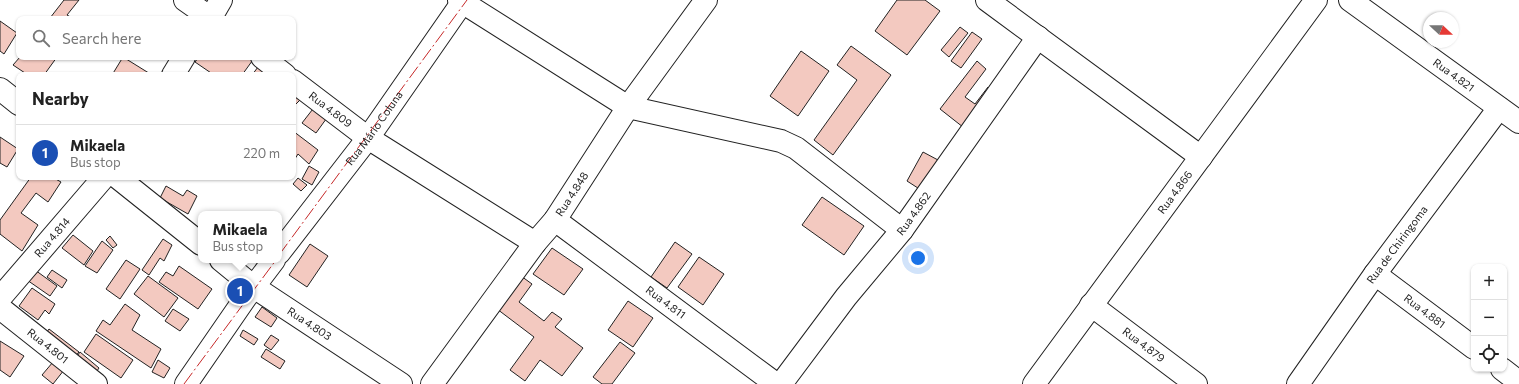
<!DOCTYPE html>
<meta charset="utf-8">
<style>
:root{--surface:#fff;--page:#f6f6f6;--text:#222;--muted:#767676;--line:#e0e0e0;--accent:#0b8043}
body{margin:0;font-family:Commissioner,sans-serif;background:var(--page);color:var(--text)}
.controls{position:absolute;right:12px;bottom:12px;display:grid;overflow:hidden;border-radius:8px;box-shadow:0 1px 3px #0004}
.controls button{width:36px;height:36px;display:grid;place-items:center;padding:0;border:0;border-bottom:1px solid var(--line);background:var(--surface);color:var(--text);font:20px sans-serif}
.compass{position:absolute;left:1423px;top:12px;width:36px;height:36px;border-radius:50%;background:var(--surface);box-shadow:0 1px 3px #0004;rotate:112deg}
.you{position:absolute;left:918px;top:258px;width:14px;height:14px;margin:-10px;border:3px solid #fff;border-radius:50%;background:#1a73e8;box-shadow:0 0 0 6px #1a73e833}
.badge{display:grid;place-items:center;width:26px;height:26px;border-radius:50%;background:var(--accent);color:#fff;font-size:13px;font-weight:700}
.pin{position:absolute;translate:-50% -50%;border:2px solid #fff;box-shadow:0 1px 4px #0006}
.popup{position:absolute;left:198px;top:211px;width:84px;height:52px;box-sizing:border-box;display:grid;place-content:center;border-radius:8px;background:var(--surface);filter:drop-shadow(0 1px 3px #0005);font-size:13px;white-space:nowrap;color:var(--muted)}
.popup b{font-size:15px;color:var(--text)}
.popup::after{content:'';position:absolute;left:50%;top:100%;margin-left:-8px;border:8px solid transparent;border-top-color:var(--surface)}
.list{margin:0;padding:0;list-style:none}
h2{display:flex;justify-content:space-between;align-items:center;height:52px;margin:0;padding:0 16px;font-size:17px}
h2 small{font-size:13px;font-weight:400;color:var(--muted)}
.list li{display:grid;grid-template-columns:26px 1fr auto;gap:12px;align-items:center;box-sizing:border-box;height:56px;padding:0 16px;border-top:1px solid var(--line)}
.list b{display:block;font-size:15px;white-space:nowrap}
.list p{margin:0;font-size:13px;white-space:nowrap;color:var(--muted)}
.list em{font-size:13px;font-style:normal;color:var(--muted)}
.icon{flex:none;width:22px;height:22px;fill:none;stroke:currentColor;stroke-width:2;stroke-linecap:round;stroke-linejoin:round}
.map{position:relative;flex:none;width:1519px;height:384px;overflow:hidden}
.search{position:absolute;background:var(--surface);box-shadow:0 1px 3px #0004;left:16px;top:16px;width:280px;height:44px;display:flex;align-items:center;gap:10px;box-sizing:border-box;padding:0 14px;border-radius:8px;color:var(--muted);font-size:15px}
.panel{position:absolute;background:var(--surface);box-shadow:0 1px 3px #0004;left:16px;top:72px;width:280px;height:108px;border-radius:8px}
.map>svg:first-child{display:block}
.building{fill:#f3c9c0;stroke:#222}
.lines{fill:none;stroke-linecap:round;stroke-linejoin:round}
.minor-casing{stroke:#222;stroke-width:24}
.major-casing{stroke:#222;stroke-width:24}
.minor{stroke:#fff;stroke-width:22}
.major{stroke:#fff;stroke-width:22}
.power{stroke:#c62828;stroke-width:1;stroke-dasharray:14 3 2 3;stroke-linecap:butt}
.labels{text-anchor:middle;stroke-width:3;stroke-linejoin:round;paint-order:stroke}
.street-label{font-size:11px;fill:#222;stroke:#fff}
</style>
<div class="map">
<svg width="1519" height="384" viewBox="0 0 1519 384">
<rect width="100%" height="100%" fill="#fff"/>
<!-- building -->
<g class="building">
<polygon points="64,0 79,0 67,15 74,19 50,18"/>
<polygon points="897,0 925,0 940,11 907,55 875,31"/>
<polygon points="0,21 17,33 4,54 0,51"/>
<polygon points="960,27 968,33 949,57 941,50"/>
<polygon points="972,32 982,39 961,68 951,61"/>
<polygon points="851,46 891,75 833,155 814,140 857,80 837,65"/>
<polygon points="801,51 829,71 798,116 770,96"/>
<polygon points="20,57 57,57 44,75 28,75 13,65"/>
<polygon points="123,57 152,75 112,75"/>
<polygon points="199,57 255,57 242,75 214,75 195,62"/>
<polygon points="977,61 986,69 965,97 975,104 988,87 996,94 968,131 940,109"/>
<polygon points="261,63 278,75 252,75"/>
<polygon points="293,93 302,98 293,107"/>
<polygon points="316,105 329,115 316,133 302,123"/>
<polygon points="293,131 318,150 309,164 298,154 293,162"/>
<polygon points="0,137 18,149 7,167 0,163"/>
<polygon points="923,152 938,160 921,190 907,181"/>
<polygon points="309,166 319,172 312,185 302,179"/>
<polygon points="31,177 52,177 61,182 48,202 36,193 21,213 38,225 22,251 0,234 0,220"/>
<polygon points="298,178 307,185 301,191 293,184"/>
<polygon points="166,186 183,196 187,190 197,196 188,214 160,198"/>
<polygon points="822,197 864,226 844,255 802,225"/>
<polygon points="73,235 93,251 84,265 62,248"/>
<polygon points="110,236 117,245 113,248 106,240"/>
<polygon points="163,239 172,245 164,261 160,258 149,275 142,270"/>
<polygon points="102,241 113,250 97,273 85,266"/>
<polygon points="675,242 692,254 667,288 651,277"/>
<polygon points="310,244 328,256 307,287 289,275"/>
<polygon points="552,248 583,269 564,295 533,274"/>
<polygon points="699,257 724,274 703,305 678,287"/>
<polygon points="126,260 140,269 120,299 106,289"/>
<polygon points="179,266 212,289 198,309 159,282 166,272 173,276"/>
<polygon points="35,270 57,286 50,296 27,280"/>
<polygon points="52,270 67,280 62,288 47,277"/>
<polygon points="148,276 178,298 164,317 134,294"/>
<polygon points="521,276 532,284 519,302 544,321 552,312 562,319 555,327 583,348 562,376 540,360 525,381 510,370 534,337 497,309"/>
<polygon points="32,288 55,304 49,314 45,310 38,320 19,306"/>
<polygon points="628,301 653,318 633,347 608,330"/>
<polygon points="125,304 140,315 132,330 161,349 151,368 96,331 103,320 110,325"/>
<polygon points="262,307 277,318 271,327 255,317"/>
<polygon points="173,309 189,319 180,331 165,321"/>
<polygon points="49,329 79,352 71,361 42,339"/>
<polygon points="243,330 258,339 254,345 240,336"/>
<polygon points="96,334 133,360 121,378 84,352"/>
<polygon points="271,335 279,340 271,350 264,345"/>
<polygon points="0,341 24,356 10,377 0,370"/>
<polygon points="620,342 635,353 612,384 602,384 593,377"/>
<polygon points="266,349 285,361 280,369 261,357"/>
<polygon points="80,352 99,368 92,378 73,362"/>
<polygon points="158,360 170,368 164,378 152,372"/>
<polygon points="53,362 64,370 53,384 42,375"/>
</g>
<g class="lines">
<defs>
<g id="minor">
<polyline points="185,0 212,19"/>
<polyline points="459,0 628,107 781,141 796,148 902,230"/>
<polyline points="987,0 1201,157"/>
<path id="s1" d="M1350 0 1519 122"/>
<polyline points="210,19 221,0"/>
<polyline points="262,57 285,75"/>
<polyline points="173,75 184,57"/>
<path id="s2" d="M293 81 368 138 535 243"/>
<polyline points="0,89 19,104"/>
<polyline points="117,177 201,244"/>
<path id="s3" d="M555 220 776 384"/>
<path id="s4" d="M221 260 254 287 401 384"/>
<path id="s5" d="M1375 274 1474 348"/>
<path id="s6" d="M0 298 104 177"/>
<path id="s7" d="M1091 305 1196 384"/>
<path id="s8" d="M0 308 96 384"/>
<polyline points="1502,369 1519,382"/>
<path id="s9" d="M432 384 535 243 555 220 628 107 706 0"/>
<path id="s10" d="M781 384 846 297 902 230 1038 37"/>
<path id="s11" d="M1034 384 1316 0"/>
<path id="s12" d="M1298 384 1375 274 1499 108"/>
</g>
<g id="major">
<path id="s13" d="M279 253 368 138 464 0"/>
<polyline points="186,384 246,297 274,260"/>
</g>
</defs>
<!-- minor casing -->
<use href="#minor" class="minor-casing"/>
<!-- major casing -->
<use href="#major" class="major-casing"/>
<!-- minor -->
<use href="#minor" class="minor"/>
<!-- major -->
<use href="#major" class="major"/>
<!-- power -->
<g class="power">
<polyline points="279,255 467,0"/>
<polyline points="184,384 276,260"/>
</g>
</g>
<g class="labels">
<!-- street labels -->
<g class="street-label">
<text dy="4" stroke="none"><textPath href="#s1" startOffset="128">Rua 4.821</textPath></text>
<text dy="4" stroke="none"><textPath href="#s2" startOffset="47">Rua 4.809</textPath></text>
<text dy="4" stroke="none"><textPath href="#s13" startOffset="157">Rua Mário Coluna</textPath></text>
<text dy="4" stroke="none"><textPath href="#s11" startOffset="238">Rua 4.866</textPath></text>
<text dy="4" stroke="none"><textPath href="#s9" startOffset="236">Rua 4.848</textPath></text>
<text dy="4" stroke="none"><textPath href="#s10" startOffset="216">Rua 4.862</textPath></text>
<text dy="4" stroke="none"><textPath href="#s6" startOffset="80">Rua 4.814</textPath></text>
<text dy="4" stroke="none"><textPath href="#s12" startOffset="171">Rua de Chiringoma</textPath></text>
<text dy="4" stroke="none"><textPath href="#s3" startOffset="138">Rua 4.811</textPath></text>
<text dy="4" stroke="none"><textPath href="#s5" startOffset="62">Rua 4.881</textPath></text>
<text dy="4" stroke="none"><textPath href="#s4" startOffset="109">Rua 4.803</textPath></text>
<text dy="4" stroke="none"><textPath href="#s7" startOffset="66">Rua 4.879</textPath></text>
<text dy="4" stroke="none"><textPath href="#s8" startOffset="61">Rua 4.801</textPath></text>
</g>
</g>
</svg>
<div class="controls">
<button>+</button>
<button>−</button>
<button><svg class="icon" aria-label="locate" viewBox="0 0 24 24"><circle cx="12" cy="12" r="6"/><path d="M12 2v4M12 18v4M2 12h4M18 12h4"/></svg></button>
</div>
<svg class="compass" viewBox="-18 -18 36 36"><path d="M0-13l5 13h-10z" fill="#e53935"/><path d="M0 13l5-13h-10z" fill="#767676"/></svg>
<div class="you"></div>
<div class="pin badge" style="left:240px;top:291px;background:#1a4fb4">1</div>
<div class="popup"><b>Mikaela</b>Bus stop</div>
<div class="search"><svg class="icon" aria-label="search" viewBox="0 0 24 24"><circle cx="10" cy="10" r="6"/><path d="M15 15l6 6"/></svg>Search here</div>
<section class="panel">
<h2>Nearby<small></small></h2>
<ul class="list">
<li><span class="badge" style="background:#1a4fb4">1</span><div><b>Mikaela</b><p>Bus stop</p></div><em>220 m</em></li>
</ul>
</section>
</div>
